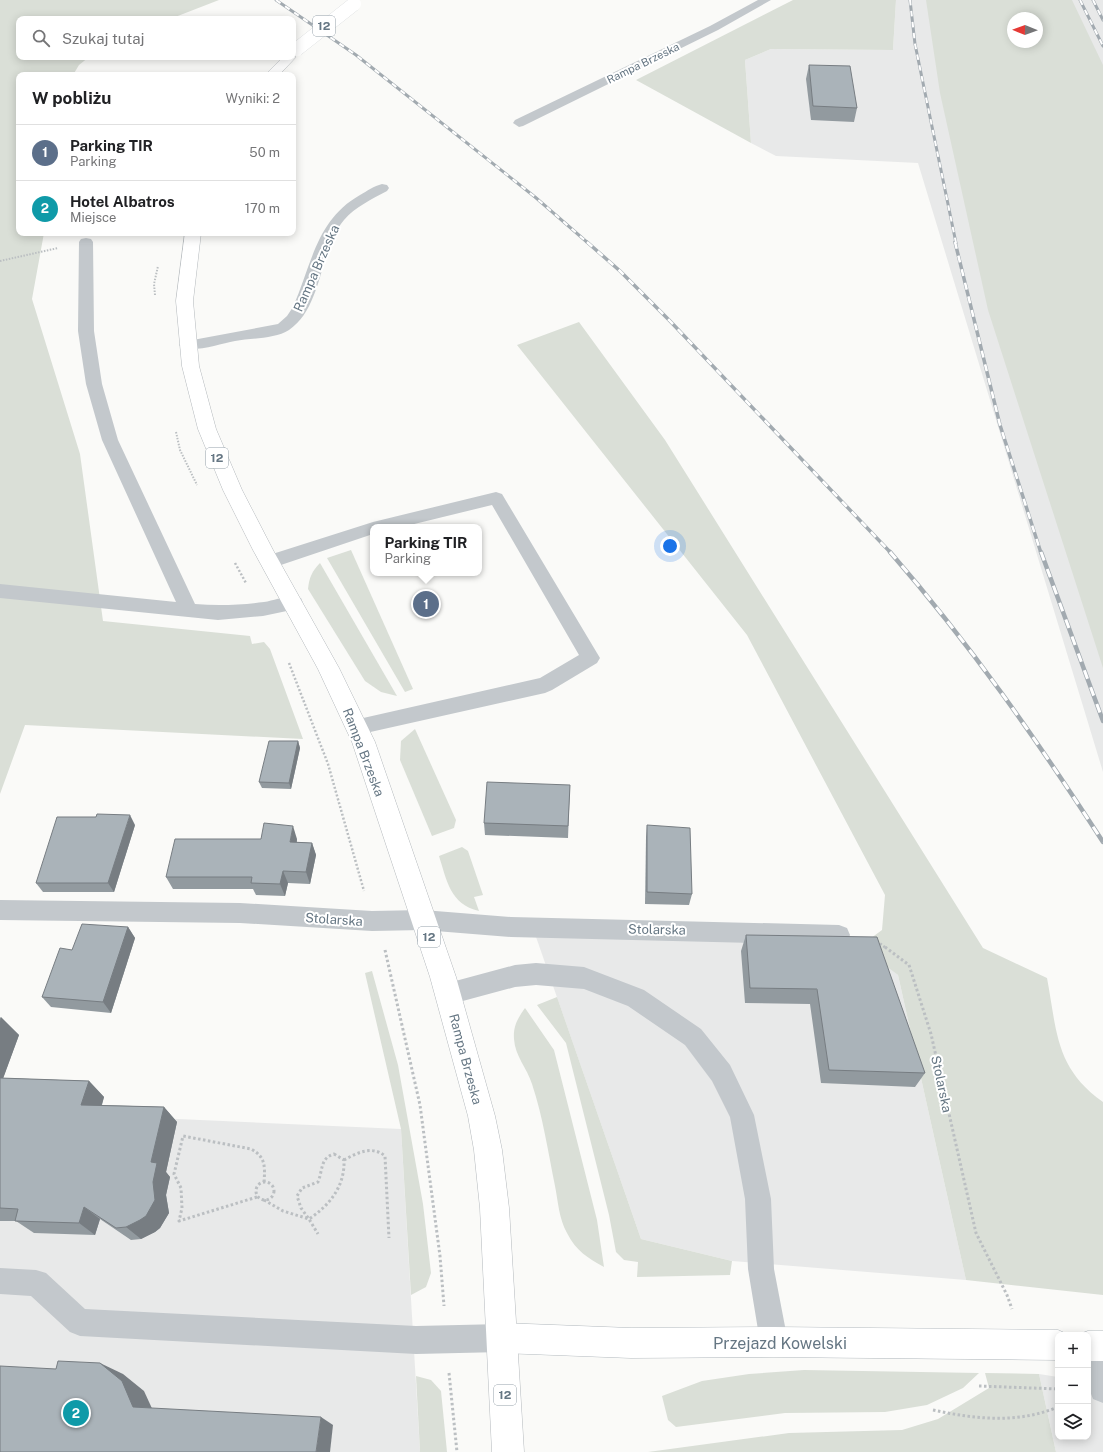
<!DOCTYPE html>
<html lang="pl">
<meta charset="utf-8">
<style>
:root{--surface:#fff;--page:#f2f2f2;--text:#202124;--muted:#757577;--line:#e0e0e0;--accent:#db2777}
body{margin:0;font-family:"Public Sans",sans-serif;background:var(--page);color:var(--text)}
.controls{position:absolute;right:12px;bottom:12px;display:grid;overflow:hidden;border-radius:8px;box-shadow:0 2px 10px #0003}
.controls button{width:36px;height:36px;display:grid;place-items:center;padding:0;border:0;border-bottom:1px solid var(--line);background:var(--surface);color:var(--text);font:20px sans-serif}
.compass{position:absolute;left:1007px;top:12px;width:36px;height:36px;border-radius:50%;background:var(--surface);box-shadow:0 2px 10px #0003;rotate:271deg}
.you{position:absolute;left:670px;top:546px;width:14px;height:14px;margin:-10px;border:3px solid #fff;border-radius:50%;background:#1a73e8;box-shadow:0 0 0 6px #1a73e833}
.badge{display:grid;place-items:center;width:26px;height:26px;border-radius:50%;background:var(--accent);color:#fff;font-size:13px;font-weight:700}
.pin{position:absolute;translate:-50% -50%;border:2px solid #fff;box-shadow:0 1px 4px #0006}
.popup{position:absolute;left:370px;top:524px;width:112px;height:52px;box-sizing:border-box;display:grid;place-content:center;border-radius:8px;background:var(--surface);filter:drop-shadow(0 1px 3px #0005);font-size:13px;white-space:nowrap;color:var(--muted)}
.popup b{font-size:15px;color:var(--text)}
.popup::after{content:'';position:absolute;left:50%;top:100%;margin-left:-8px;border:8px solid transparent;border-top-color:var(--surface)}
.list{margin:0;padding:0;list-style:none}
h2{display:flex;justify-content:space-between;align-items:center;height:52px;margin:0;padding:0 16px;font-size:17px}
h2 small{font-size:13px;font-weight:400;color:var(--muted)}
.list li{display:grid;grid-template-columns:26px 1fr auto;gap:12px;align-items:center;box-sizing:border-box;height:56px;padding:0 16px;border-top:1px solid var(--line)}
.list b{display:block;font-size:15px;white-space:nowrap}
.list p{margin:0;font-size:13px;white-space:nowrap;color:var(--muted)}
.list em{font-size:13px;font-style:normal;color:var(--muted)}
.icon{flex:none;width:22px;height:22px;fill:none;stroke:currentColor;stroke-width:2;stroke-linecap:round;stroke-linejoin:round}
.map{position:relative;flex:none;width:1103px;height:1452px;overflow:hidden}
.search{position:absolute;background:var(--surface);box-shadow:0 2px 10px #0003;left:16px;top:16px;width:280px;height:44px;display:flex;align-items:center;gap:10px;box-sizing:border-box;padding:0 14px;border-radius:8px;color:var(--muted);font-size:15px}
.panel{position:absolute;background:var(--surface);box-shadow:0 2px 10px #0003;left:16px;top:72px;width:280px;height:164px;border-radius:8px}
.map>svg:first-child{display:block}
.built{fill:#e8e9e9;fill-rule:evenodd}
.green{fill:#dadfd7;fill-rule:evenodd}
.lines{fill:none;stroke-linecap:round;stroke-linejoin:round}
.secondary-casing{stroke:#b3babf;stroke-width:1}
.trunk-casing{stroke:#b4b9bd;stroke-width:1}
.path-far2{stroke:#bbbfc2;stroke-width:2;stroke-dasharray:1.5 1.5;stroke-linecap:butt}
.path-far1{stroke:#bbbfc2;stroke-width:2.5;stroke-dasharray:2 2;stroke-linecap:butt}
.path{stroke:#bbbfc2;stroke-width:3;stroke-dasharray:2.5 2.5;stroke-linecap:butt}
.service{fill:#c3c8cc;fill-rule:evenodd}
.secondary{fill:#fff;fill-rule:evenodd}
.trunk{fill:#fff;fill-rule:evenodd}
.rail-far2-casing{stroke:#a2aab0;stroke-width:3}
.rail-far1-casing{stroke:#a2aab0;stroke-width:3.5}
.rail-casing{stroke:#a2aab0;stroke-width:4.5}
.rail-far2{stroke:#fff;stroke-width:2;stroke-dasharray:5.5;stroke-linecap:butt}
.rail-far1{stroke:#fff;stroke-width:2.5;stroke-dasharray:7;stroke-linecap:butt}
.rail{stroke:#fff;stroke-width:3;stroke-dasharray:9;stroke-linecap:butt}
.trunk-bridge-casing{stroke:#b4b9bd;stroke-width:14;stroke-linecap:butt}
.trunk-bridge{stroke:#fff;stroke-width:14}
.wall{fill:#929a9f}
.shaded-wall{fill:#777d82}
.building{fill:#aab3b9;stroke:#777d82}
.labels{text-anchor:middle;stroke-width:4;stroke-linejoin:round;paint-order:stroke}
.far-street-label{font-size:11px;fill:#657683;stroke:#fff}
.shield{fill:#fff;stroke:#939fa8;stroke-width:1}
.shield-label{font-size:12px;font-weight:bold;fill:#657683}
.street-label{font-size:13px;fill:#657683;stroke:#fff}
.near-street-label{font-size:16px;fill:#657683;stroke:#fff}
</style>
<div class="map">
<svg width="1103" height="1452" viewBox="0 0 1103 1452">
<rect width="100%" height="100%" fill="#fafaf8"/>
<!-- built -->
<g class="built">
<path d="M896 0H1103V772L918 163 776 156 751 143 745 60 771 49 893 50ZM1013 18H1037V42H1013Z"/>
<polygon points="535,934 863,944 898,975 966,1280 732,1261 641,1239"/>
<polygon points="0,1111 401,1129 420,1452 0,1452"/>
<polygon points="1039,1374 1058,1377 1058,1437 1088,1437 1088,1382 1103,1385 1103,1452 1056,1452"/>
</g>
<!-- green -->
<g class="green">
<polygon points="0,0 219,0 170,19 19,19 19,57 89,57 79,65 73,75 19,75 19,233 44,233 32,299 80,454 103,621 250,636 252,644 264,642 270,649 303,739 25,725 0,794"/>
<polygon points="793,0 896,0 893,50 771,49 745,60 751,143 636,80"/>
<path d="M926 0H1072L1103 65V668L988 310 940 93ZM1013 18H1037V42H1013Z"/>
<path d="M579 322 665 440 983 948 1047 978C1057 1031 1055 1068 1103 1102V1295L966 1280 898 975 869 953 863 944 882 930 885 895 747 635 517 345Z"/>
<polygon points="351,550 413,689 405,692 327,558"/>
<path d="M320 563 397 696 381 692 365 681 308 589C309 578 312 571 320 563Z"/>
<polygon points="415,729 456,820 454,828 432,836 400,760 401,741"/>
<path d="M462 847 468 851 483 895 474 897 479 911C450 904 447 881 439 856Z"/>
<polygon points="372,971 398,1065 423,1204 431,1273 426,1287 411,1295 401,1129 365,973"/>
<polygon points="557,997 641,1239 732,1261 730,1275 637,1277 638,1262 624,1260 616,1252 609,1215 566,1043 537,1005"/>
<path d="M525 1008 554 1050 597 1220 604 1267C588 1258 576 1251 567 1233 559 1219 558 1201 555 1186 548 1152 543 1117 532 1084 527 1068 515 1056 514 1039 513 1026 518 1018 525 1008Z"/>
<polygon points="804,1370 979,1373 963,1388 927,1405 885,1412 785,1413 676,1427 668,1420 662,1396 702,1381 749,1374"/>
<polygon points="985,1373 1039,1374 1056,1452 648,1452 789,1433 902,1430 938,1419 989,1388"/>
<polygon points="416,1376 431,1380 441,1391 447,1452 420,1452"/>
</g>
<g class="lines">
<defs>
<g id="secondary">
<polygon points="502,1323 631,1328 774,1327 1058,1330 1069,1335 1058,1335 1058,1360 774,1357 631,1358 502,1353 491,1349 487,1338 491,1327"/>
<polygon points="1088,1331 1103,1331 1103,1361 1088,1361 1088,1335 1078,1335"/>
</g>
<g id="trunk">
<polygon points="293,54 296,57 279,75 265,75 283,57 293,57"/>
<polygon points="185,233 201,233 193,301 199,366 216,429 242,490 273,550 339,668 375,742 456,977 495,1116 502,1150 509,1208 524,1452 492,1452 480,1208 474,1150 468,1116 430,977 352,742 318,669 253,550 223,490 198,429 182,366 176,301"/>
</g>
</defs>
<!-- secondary casing -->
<use href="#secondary" class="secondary-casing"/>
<!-- trunk casing -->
<use href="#trunk" class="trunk-casing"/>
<!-- path-far2 -->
<g class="path-far2">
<polyline points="0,261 58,248"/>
<polyline points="155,295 154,284 158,266"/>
<polyline points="176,432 180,450 197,485"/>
</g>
<!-- path-far1 -->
<g class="path-far1">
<polyline points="235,563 246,583"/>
<polyline points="289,663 328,764 364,891"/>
<polyline points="877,941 886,948"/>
</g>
<!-- path -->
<g class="path">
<polyline points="885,947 909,965 931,1034 976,1233 1007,1295 1012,1309"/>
<polyline points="385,950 420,1105 440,1256 444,1306"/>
<path d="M334 1154 344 1160C345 1186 330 1205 309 1219L301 1208 297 1196 302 1188 318 1182C323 1170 320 1158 334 1154Z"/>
<path d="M344 1160C357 1153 372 1145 385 1156L389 1238"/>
<circle cx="265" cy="1191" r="9"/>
<path d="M257 1197 179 1221 182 1208 181 1188 174 1174 183 1136 251 1149C266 1157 265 1167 264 1183"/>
<polyline points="264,1200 283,1211 309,1219 318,1234"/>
<polyline points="449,1373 457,1452"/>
<polyline points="979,1386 1058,1389"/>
<path d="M933 1410C975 1419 1017 1424 1058 1407"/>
</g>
<!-- service -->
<g class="service">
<polygon points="758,0 771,0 718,30 523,126 519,127 513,123 515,120 710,26"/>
<path d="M382 184 387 185 389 188 387 191C372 199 355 207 344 220 319 250 323 307 289 330 275 339 251 338 235 341 220 344 197 352 182 348L179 345 182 342 278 324 287 316 293 307C312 264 316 220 360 195 367 191 374 186 382 184Z"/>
<path d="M86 238 91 239 93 242 94 331 102 384 118 440 195 604C218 606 241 605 264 602 276 600 289 594 301 598L303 603 301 608 263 616 218 620 0 598V584L176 602 102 440 86 384 78 331 79 242 81 239Z"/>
<polygon points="496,492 502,494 597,653 600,658 597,663 552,690 545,693 357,735 350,733 347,727 350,721 540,678 579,655 492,505 402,527 373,527 373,534 269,569 263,567 260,562 263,557 373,522"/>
<polygon points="0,900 240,903 372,911 423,910 511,917 839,925 847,928 850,935 847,942 839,945 511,937 423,930 372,931 240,923 0,920"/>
<polygon points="536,963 584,967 644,990 701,1029 730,1065 754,1115 771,1199 774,1269 788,1342 784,1352 774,1356 764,1352 760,1342 748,1269 745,1199 730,1117 712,1081 685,1045 628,1006 584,989 536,985 515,987 448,1005 440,1002 436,994 440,986 448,983 515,965"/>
<polygon points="0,1268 36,1270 46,1273 85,1309 416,1326 502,1324 512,1328 516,1338 512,1348 502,1352 416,1354 80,1336 70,1332 31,1296 0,1294"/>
<polygon points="1089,1332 1099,1336 1103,1346 1103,1403 1093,1399 1088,1386 1088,1335 1082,1335"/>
</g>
<!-- secondary -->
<use href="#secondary" class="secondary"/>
<!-- trunk -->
<use href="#trunk" class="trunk"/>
<defs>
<g id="rail-far2">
<polyline points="276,0 356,55 535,197 588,243"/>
<polyline points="910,0 915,44 956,243"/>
<polyline points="1080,0 1103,46"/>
<polyline points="1093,0 1103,20"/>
</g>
<g id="rail-far1">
<polyline points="587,242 620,271 669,320 891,553"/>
<polyline points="955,242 1000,425 1041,553"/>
</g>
<g id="rail">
<path d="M890 552C970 644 1037 740 1103 842"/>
<polyline points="1041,552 1103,721"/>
</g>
</defs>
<!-- rail-far2 casing -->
<use href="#rail-far2" class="rail-far2-casing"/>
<!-- rail-far1 casing -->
<use href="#rail-far1" class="rail-far1-casing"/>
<!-- rail casing -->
<use href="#rail" class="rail-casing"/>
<!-- rail-far2 -->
<use href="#rail-far2" class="rail-far2"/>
<!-- rail-far1 -->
<use href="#rail-far1" class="rail-far1"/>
<!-- rail -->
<use href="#rail" class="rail"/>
<defs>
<polyline id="trunk-bridge" points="297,49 354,4"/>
</defs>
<!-- trunk-bridge casing -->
<use href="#trunk-bridge" class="trunk-bridge-casing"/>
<!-- trunk-bridge -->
<use href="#trunk-bridge" class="trunk-bridge"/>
</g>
<!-- wall -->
<g class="wall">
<polygon points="809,65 857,108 854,122 811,120 806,79"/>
<polygon points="298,741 300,748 291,789 262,788 259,782"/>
<polygon points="570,785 568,838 485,835 484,823"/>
<polygon points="135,825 114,892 43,892 36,883"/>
<polygon points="647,825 692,894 689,905 645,904 646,837"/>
<polygon points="297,839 297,842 312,843 316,855 310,884 288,883 285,896 256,895 253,889 173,889 166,877"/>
<polygon points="128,927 135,938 111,1013 51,1007 42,997 72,950"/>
<polygon points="746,935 925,1073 915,1087 821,1083 810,1004 745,1003 741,951"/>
<polygon points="0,1017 19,1035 3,1078 89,1081 104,1097 102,1105 164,1107 177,1122 166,1172 170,1177 166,1195 169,1213 160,1228 155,1232 141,1239 131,1240 100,1219 95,1235 34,1233 16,1221 0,1221"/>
</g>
<!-- shaded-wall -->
<g class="shaded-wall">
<polygon points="298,741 300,748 291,789 289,783"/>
<polygon points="130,815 135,825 114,892 108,883"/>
<polygon points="293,826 297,839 294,854 290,842"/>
<polygon points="312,843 316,855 310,884 306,872"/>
<polygon points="283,871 288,883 285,896 280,884"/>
<polygon points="128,927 135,938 111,1013 103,1002"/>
<polygon points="1,1017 19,1035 0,1087 0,1021"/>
<polygon points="89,1081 104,1097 97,1120 81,1105"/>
<polygon points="164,1107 177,1122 166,1172 170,1177 166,1195 169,1213 160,1228 155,1232 141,1239 126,1227 151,1162"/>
<polygon points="84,1207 100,1219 95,1235 79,1223"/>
<polygon points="100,1363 123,1374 144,1391 155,1415 133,1407"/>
<polygon points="321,1417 333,1425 330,1452 316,1452"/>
</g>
<!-- building -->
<g class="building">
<polygon points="809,65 850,66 857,108 813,106"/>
<polygon points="269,741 298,741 289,783 259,782"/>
<polygon points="487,782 570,785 568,826 484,823"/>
<polygon points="97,814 130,815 108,883 36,883 57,817 96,817"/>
<polygon points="264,823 293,826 290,842 312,843 306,872 283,871 280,884 251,883 252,877 166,877 175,839 261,839"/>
<polygon points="647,825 690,828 692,894 647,892"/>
<polygon points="82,924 128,927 103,1002 42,997 60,948 72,950"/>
<polygon points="746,935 877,937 925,1073 829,1070 817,989 750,988"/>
<polygon points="0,1078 89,1081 81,1105 164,1107 151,1162 157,1163 153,1182 155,1200 146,1216 140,1220 126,1227 116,1228 84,1207 79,1223 15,1221 18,1209 0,1208"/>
<polygon points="58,1361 100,1363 122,1381 133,1407 321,1417 316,1452 0,1452 0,1366 56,1369"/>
</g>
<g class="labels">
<!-- far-street labels -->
<g class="far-street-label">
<text transform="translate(643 63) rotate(-26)" y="4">Rampa Brzeska</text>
</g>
<!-- shield labels -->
<g class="shield">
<rect x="313" y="16" width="22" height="20" rx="3"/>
<rect x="206" y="448" width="22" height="20" rx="3"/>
<rect x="418" y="927" width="22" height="20" rx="3"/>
<rect x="494" y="1385" width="22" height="20" rx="3"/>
</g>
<g class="shield-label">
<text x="324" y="30">12</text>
<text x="217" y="462">12</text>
<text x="429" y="941">12</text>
<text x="505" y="1399">12</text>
</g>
<!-- street labels -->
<g class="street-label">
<text transform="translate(316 268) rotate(-66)" y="5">Rampa Brzeska</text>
<text transform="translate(364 752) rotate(69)" y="5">Rampa Brzeska</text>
<text transform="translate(334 919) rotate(4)" y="5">Stolarska</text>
<text transform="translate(657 929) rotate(1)" y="5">Stolarska</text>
<text transform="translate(466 1059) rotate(75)" y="5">Rampa Brzeska</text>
<text transform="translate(942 1084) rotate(78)" y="5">Stolarska</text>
</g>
<!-- near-street labels -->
<g class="near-street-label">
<text x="780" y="1349">Przejazd Kowelski</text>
</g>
</g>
</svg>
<div class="controls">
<button>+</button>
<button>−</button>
<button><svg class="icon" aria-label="layers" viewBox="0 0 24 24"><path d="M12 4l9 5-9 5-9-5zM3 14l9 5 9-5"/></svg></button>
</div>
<svg class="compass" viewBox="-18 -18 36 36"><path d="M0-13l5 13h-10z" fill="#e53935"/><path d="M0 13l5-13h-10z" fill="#757577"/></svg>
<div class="you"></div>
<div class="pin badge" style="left:426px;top:604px;background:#5c6f8a">1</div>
<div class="popup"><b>Parking TIR</b>Parking</div>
<div class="pin badge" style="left:76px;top:1413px;background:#0f9aa8">2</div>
<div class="search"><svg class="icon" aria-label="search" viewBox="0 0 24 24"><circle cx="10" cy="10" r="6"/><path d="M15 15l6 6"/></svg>Szukaj tutaj</div>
<section class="panel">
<h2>W pobliżu<small>Wyniki: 2</small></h2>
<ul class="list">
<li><span class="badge" style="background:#5c6f8a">1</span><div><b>Parking TIR</b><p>Parking</p></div><em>50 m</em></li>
<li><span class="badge" style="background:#0f9aa8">2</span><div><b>Hotel Albatros</b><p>Miejsce</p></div><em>170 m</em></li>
</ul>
</section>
</div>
